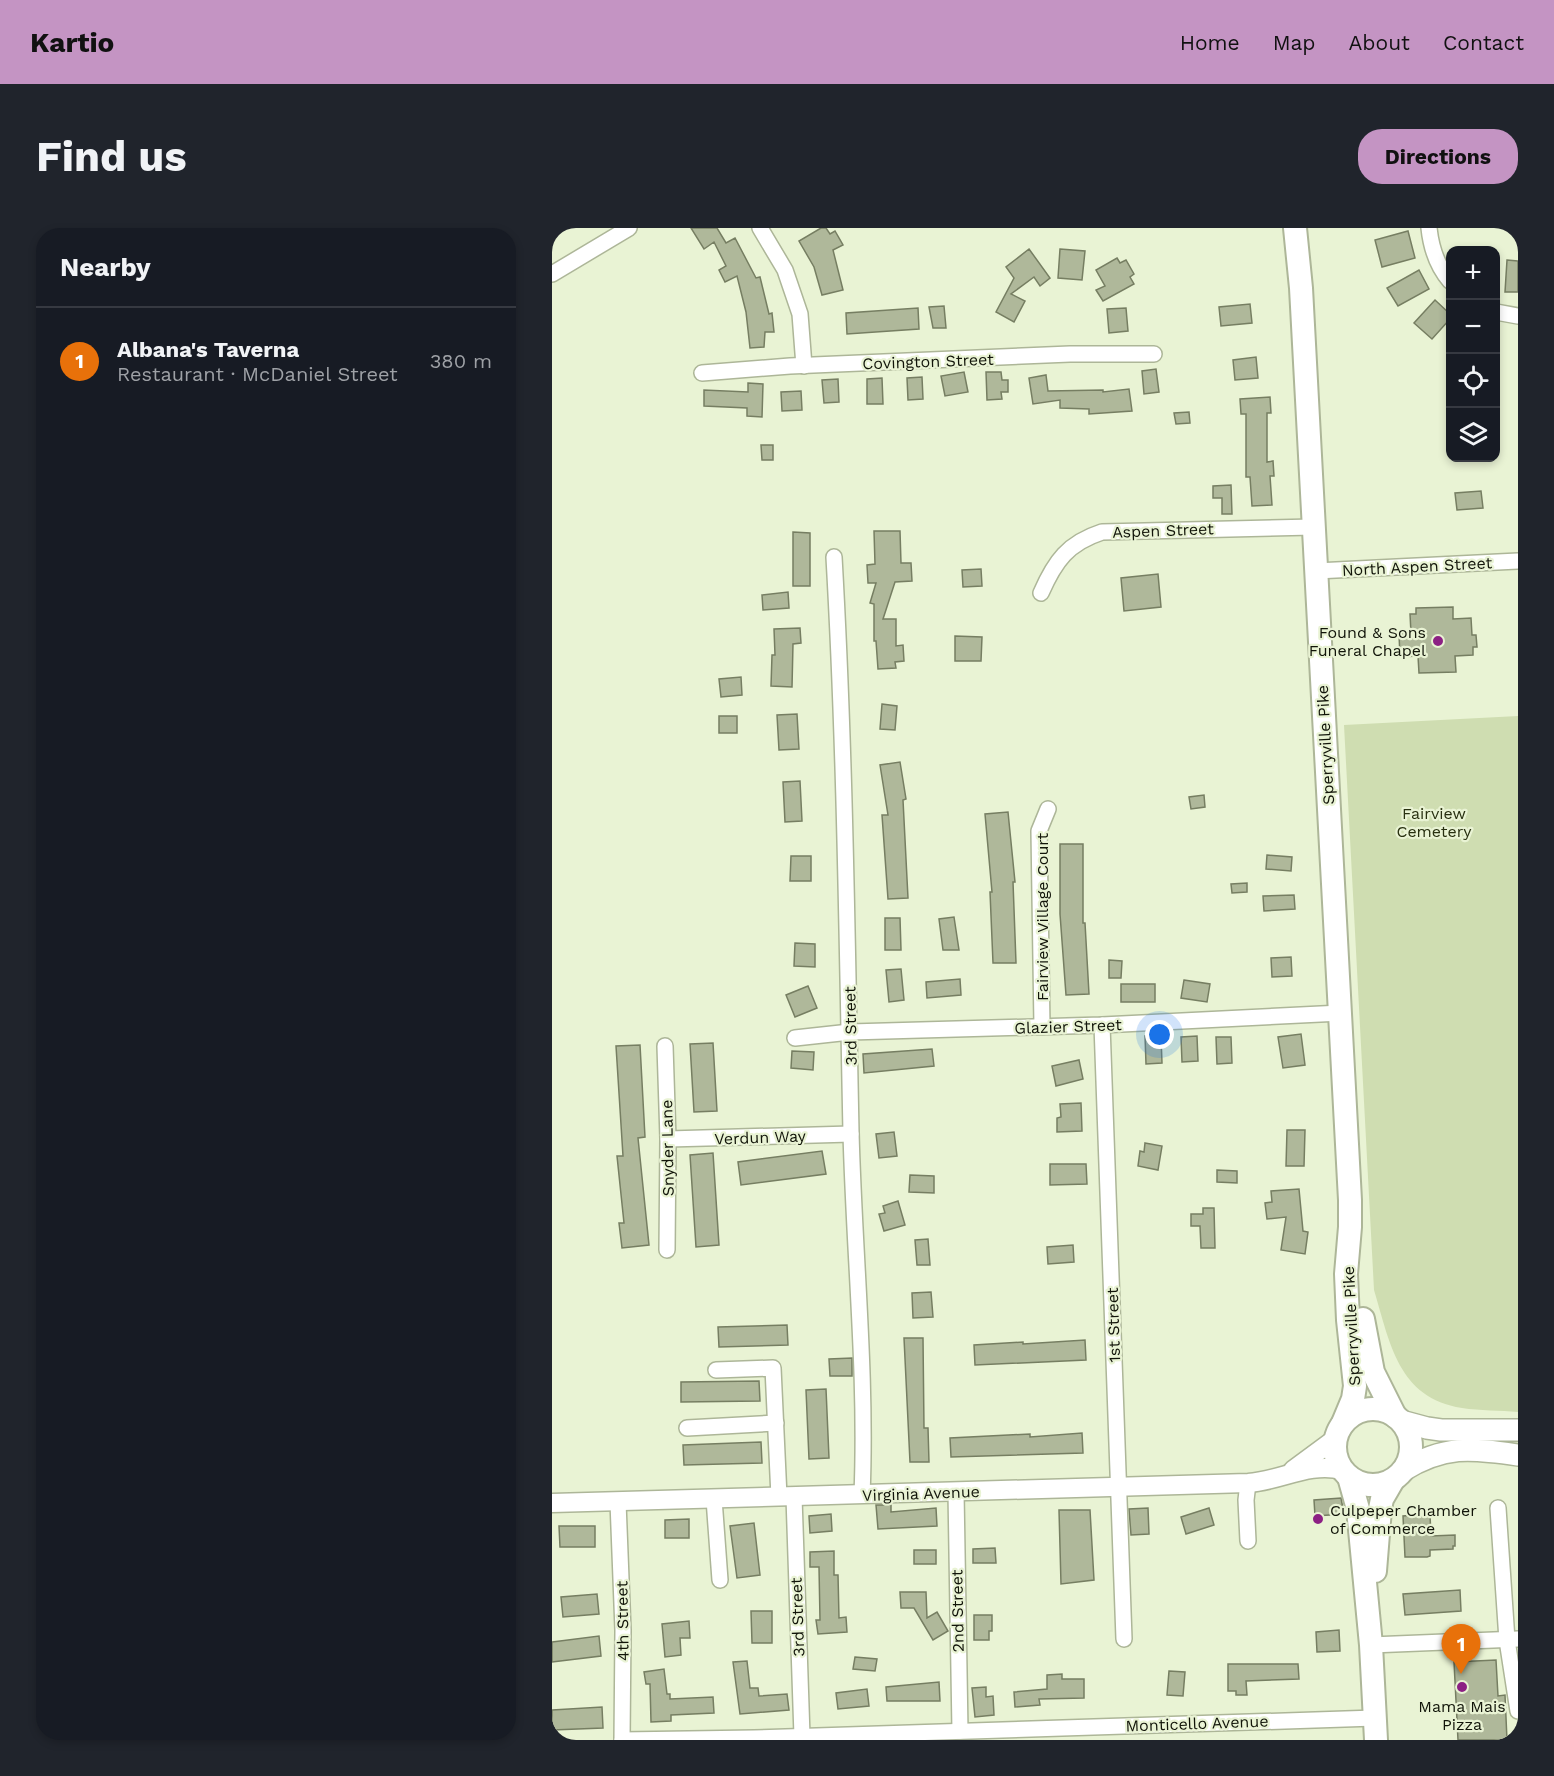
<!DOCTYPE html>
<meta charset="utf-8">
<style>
:root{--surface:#171b24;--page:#20242c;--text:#f1f3f6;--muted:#9ea1a6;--line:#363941;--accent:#c494c3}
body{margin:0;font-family:"Work Sans",sans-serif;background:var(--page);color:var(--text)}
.controls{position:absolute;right:18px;top:18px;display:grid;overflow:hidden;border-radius:12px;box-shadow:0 3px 9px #0003}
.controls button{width:54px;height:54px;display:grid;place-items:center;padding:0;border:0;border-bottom:2px solid var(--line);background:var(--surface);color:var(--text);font:30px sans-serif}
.you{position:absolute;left:608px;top:807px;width:21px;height:21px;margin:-15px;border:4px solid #fff;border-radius:50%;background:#1a73e8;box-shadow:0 0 0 9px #1a73e833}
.badge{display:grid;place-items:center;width:39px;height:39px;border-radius:50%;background:var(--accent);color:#fff;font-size:20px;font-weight:700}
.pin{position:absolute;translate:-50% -50px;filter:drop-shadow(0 2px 3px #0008)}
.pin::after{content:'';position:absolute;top:32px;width:21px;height:18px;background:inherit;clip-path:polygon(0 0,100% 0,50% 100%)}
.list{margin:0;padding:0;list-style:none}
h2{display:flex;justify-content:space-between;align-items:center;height:78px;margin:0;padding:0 24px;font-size:26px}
h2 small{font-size:20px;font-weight:400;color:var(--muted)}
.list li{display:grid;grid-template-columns:39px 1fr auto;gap:18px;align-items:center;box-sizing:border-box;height:108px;padding:0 24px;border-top:2px solid var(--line)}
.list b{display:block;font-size:22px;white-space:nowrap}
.list p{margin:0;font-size:20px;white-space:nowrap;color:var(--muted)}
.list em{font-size:20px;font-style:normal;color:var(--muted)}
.icon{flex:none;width:33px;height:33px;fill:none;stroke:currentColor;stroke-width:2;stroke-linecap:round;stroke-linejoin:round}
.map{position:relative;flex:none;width:966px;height:1512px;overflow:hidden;border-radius:24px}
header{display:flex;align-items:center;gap:36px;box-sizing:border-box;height:84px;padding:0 30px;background:var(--accent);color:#111}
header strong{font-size:28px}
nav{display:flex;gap:33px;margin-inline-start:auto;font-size:21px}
.intro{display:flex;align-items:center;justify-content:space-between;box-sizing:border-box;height:144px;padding:0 36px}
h1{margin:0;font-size:42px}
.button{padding:15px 27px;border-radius:24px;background:var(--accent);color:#111;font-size:21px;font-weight:700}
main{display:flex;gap:36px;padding:0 36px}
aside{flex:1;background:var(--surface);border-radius:24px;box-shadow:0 3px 9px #0003}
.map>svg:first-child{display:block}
.green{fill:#cfddb1}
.building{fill:#afb89a;stroke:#767e62;stroke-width:1.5}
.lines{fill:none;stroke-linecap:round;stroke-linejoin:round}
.minor-casing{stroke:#adb698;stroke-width:18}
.tertiary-casing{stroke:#adb698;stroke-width:21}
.secondary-casing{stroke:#adb698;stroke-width:24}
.primary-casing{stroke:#adb698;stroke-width:26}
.minor{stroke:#fff;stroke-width:15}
.tertiary{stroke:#fff;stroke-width:18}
.secondary{stroke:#fff;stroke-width:21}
.primary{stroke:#fff;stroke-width:22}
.poi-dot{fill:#8c2084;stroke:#e9f3d4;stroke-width:2}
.labels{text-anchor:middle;stroke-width:4.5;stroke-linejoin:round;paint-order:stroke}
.street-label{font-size:16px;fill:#111409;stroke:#e9f3d4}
.poi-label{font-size:16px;fill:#111409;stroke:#e9f3d4;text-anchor:end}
.park-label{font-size:16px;fill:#283010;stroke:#e9f3d4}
</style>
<header>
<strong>Kartio</strong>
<nav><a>Home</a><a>Map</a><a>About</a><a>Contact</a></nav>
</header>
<div class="intro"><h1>Find us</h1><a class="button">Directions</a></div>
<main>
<aside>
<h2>Nearby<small></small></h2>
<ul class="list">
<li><span class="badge" style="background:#e8710a">1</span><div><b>Albana's Taverna</b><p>Restaurant · McDaniel Street</p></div><em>380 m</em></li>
</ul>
</aside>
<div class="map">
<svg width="966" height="1512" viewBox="0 0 966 1512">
<rect width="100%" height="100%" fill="#e9f3d4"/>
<!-- green -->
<path class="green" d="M966 488V1184C948 1182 928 1183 910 1180 846 1170 838 1115 822 1062L792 497Z"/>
<!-- building -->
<g class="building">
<polygon points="139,0 165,0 174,15 183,10 204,50 208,49 217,86 220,85 222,104 213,104 212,119 198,120 194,84 185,48 173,54 167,42 174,38 162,14 152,21"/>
<polygon points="269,0 274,0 278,6 283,3 291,17 281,22 291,62 270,67 262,39 247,13"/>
<polygon points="856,3 863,30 830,39 823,12"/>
<polygon points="477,21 498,50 488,58 482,49 459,66 473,73 462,94 444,84 462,50 454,39"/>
<polygon points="508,21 533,23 530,52 506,50"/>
<polygon points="565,30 568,35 574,32 582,46 578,49 582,56 551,73 544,62 553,58 544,42"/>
<polygon points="955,32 966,33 966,64 953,64"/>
<polygon points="867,42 877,61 846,78 835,60"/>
<polygon points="883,72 898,86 898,91 880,111 862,95"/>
<polygon points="698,76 700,95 669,98 667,79"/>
<polygon points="392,78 394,100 381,100 377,79"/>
<polygon points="366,80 367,101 295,106 294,85"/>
<polygon points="574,80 576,103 557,105 555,81"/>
<polygon points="704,129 706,150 683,152 681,132"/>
<polygon points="604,141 607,164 592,166 590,143"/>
<polygon points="412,144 416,164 393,168 389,148"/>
<polygon points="434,144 449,144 450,152 456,152 456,164 449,164 450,171 435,172"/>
<polygon points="494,147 496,163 551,162 551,164 577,161 580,183 537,186 537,181 508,180 508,172 481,176 477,150"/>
<polygon points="370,149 371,171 356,172 355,150"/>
<polygon points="330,150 331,176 315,176 315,151"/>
<polygon points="286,151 287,174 272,175 270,152"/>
<polygon points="196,155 211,156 210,189 195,188 195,180 152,178 152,162 196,164"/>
<polygon points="249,163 250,182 230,183 229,164"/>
<polygon points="718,169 719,185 715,185 715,234 721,233 722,248 718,248 720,277 700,278 698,249 694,249 694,186 689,186 688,171"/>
<polygon points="637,184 638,195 624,196 622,185"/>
<polygon points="209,217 221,217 221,232 210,232"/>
<polygon points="679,257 680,286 670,286 670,270 661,270 661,258"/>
<polygon points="929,263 931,280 905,282 903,265"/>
<polygon points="322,303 348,303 349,335 359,335 360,353 343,354 331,391 344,391 344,418 351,417 352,433 343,434 344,440 326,441 324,413 322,413 322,376 318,375 324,355 316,355 315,337 323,336"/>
<polygon points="241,304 258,305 258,358 241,358"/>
<polygon points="429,341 430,358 411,359 410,342"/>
<polygon points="606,346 609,379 572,383 569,350"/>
<polygon points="236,364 237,380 211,382 210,367"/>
<polygon points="901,379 901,391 919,390 920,407 924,407 925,419 921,419 921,427 903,428 904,444 867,445 866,428 848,429 847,406 859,405 858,386 864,386 864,380"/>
<polygon points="248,400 249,415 241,416 240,459 219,458 220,427 223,427 222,401"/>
<polygon points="403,408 430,409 429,433 403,433"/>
<polygon points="189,449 190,467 169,469 167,451"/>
<polygon points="330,476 345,478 343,502 328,501"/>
<polygon points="245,486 247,521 227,522 225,487"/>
<rect x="167" y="488" width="18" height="17"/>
<polygon points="348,534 354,571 351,572 356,670 336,671 330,587 336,587 328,537"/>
<polygon points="248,553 250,593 233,594 231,554"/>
<polygon points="652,567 653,579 639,581 637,569"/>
<polygon points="456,584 463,654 461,654 464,735 441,735 438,664 440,664 433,586"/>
<polygon points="508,616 531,616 531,695 533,695 537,766 514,767 508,686"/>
<polygon points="715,627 740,629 739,643 714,641"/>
<polygon points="239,628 259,628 259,653 238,653"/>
<polygon points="695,655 695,664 680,665 679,656"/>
<polygon points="742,667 743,681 712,683 711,668"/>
<polygon points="402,689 407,722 391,722 387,691"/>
<polygon points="333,690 348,690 349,722 333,722"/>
<polygon points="243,715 263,716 263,739 242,738"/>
<polygon points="739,729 740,748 720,749 719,730"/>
<polygon points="557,732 570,733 569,750 557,750"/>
<polygon points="349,741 352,772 337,774 334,742"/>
<polygon points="408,751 409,767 375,770 374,754"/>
<polygon points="632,752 658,756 655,774 629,770"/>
<rect x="569" y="756" width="34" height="18"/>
<polygon points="256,758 265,780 243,789 234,767"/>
<polygon points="749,806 753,837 731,840 726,809"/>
<polygon points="593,808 609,808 610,835 594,836"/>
<polygon points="645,808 646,833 630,834 629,809"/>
<polygon points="664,809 679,809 680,835 665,836"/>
<polygon points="161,815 165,883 142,884 138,816"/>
<polygon points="88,817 93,909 86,910 97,1017 70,1020 67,995 72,995 65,928 71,928 64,818"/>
<polygon points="380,821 382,838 312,845 311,826"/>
<polygon points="240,823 262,824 261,842 239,840"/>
<polygon points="527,832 531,851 504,858 500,838"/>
<polygon points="529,875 530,903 505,904 505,890 509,889 508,876"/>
<polygon points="735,902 753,902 752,938 734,938"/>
<polygon points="342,904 345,928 327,930 324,906"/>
<polygon points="593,915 610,918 606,942 586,938 588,923 592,924"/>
<polygon points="270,923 274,946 189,957 186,934"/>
<polygon points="161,925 167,1017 144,1019 138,927"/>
<polygon points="498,936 534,936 535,956 498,957"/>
<polygon points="665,942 685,943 685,955 665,954"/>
<polygon points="358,947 382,948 382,965 357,964"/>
<polygon points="747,961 751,1003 756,1004 753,1026 729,1022 734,989 715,991 713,975 720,974 719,963"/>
<polygon points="346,973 353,997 332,1003 327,986 333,985 331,978"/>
<polygon points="651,980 662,980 663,1020 649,1020 648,998 639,998 639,986 651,986"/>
<polygon points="376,1011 378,1037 365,1037 363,1012"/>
<polygon points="521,1017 522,1034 496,1036 495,1019"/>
<polygon points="379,1064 381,1089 361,1090 360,1065"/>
<polygon points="235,1097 236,1117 167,1119 166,1099"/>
<polygon points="352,1110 371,1110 372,1200 376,1200 377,1234 358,1234"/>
<polygon points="533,1112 534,1132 423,1137 422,1117 471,1114 471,1116"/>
<polygon points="300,1130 300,1148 278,1148 277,1131"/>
<polygon points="207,1153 208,1173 129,1174 129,1154"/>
<polygon points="274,1161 277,1230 257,1231 254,1162"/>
<polygon points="530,1205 531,1225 399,1229 398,1210 478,1206 478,1209"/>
<polygon points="209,1214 210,1235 132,1237 131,1217"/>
<polygon points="789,1270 792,1286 763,1288 762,1272"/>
<polygon points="324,1277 339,1277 339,1284 384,1280 385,1298 326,1301"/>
<polygon points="596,1280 597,1306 579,1307 577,1281"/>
<polygon points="657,1280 662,1297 634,1306 629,1289"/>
<polygon points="507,1282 538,1282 542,1352 509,1356"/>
<polygon points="279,1286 280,1303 258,1305 257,1288"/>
<polygon points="874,1286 878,1287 879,1308 903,1307 903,1318 901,1318 901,1321 878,1322 878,1328 875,1329 853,1329 851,1288"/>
<polygon points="137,1291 137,1310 113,1310 113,1292"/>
<polygon points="202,1295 208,1347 185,1350 178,1298"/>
<polygon points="7,1298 43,1298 43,1319 8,1319"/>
<polygon points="443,1320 444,1335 421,1335 421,1321"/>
<rect x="362" y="1322" width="22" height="14"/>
<polygon points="282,1323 282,1347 286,1347 287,1390 294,1389 295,1404 266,1406 264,1392 268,1392 267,1339 258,1339 258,1324"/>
<polygon points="908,1362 909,1383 853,1387 851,1366"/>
<polygon points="348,1364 374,1364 375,1390 385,1384 396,1403 381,1412 362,1380 349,1380"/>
<polygon points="45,1366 47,1386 11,1389 9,1369"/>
<polygon points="199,1383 220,1383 220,1415 200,1415"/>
<polygon points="422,1387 440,1387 440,1403 437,1403 437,1412 422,1412"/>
<polygon points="137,1393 138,1410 128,1410 129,1427 113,1429 110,1396"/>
<polygon points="787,1402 788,1423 765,1424 764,1404"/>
<polygon points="47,1408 49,1428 0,1434 0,1414"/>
<polygon points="303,1429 325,1431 323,1443 301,1441"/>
<polygon points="944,1432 946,1468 953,1467 955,1512 906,1512 902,1434"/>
<polygon points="195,1433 198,1460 206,1460 207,1468 235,1466 237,1482 188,1486 181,1434"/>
<polygon points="676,1436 746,1436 747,1451 694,1453 695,1467 684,1467 684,1463 676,1463"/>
<polygon points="112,1441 115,1466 118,1466 118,1471 161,1469 162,1485 119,1487 119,1493 99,1494 98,1456 94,1456 92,1444"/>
<polygon points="617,1443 633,1444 631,1468 615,1467"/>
<polygon points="510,1446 510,1451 532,1451 532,1470 487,1471 488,1477 463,1479 462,1464 495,1461 495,1447"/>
<polygon points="387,1454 388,1473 335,1473 334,1459"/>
<polygon points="434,1459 434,1469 441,1468 442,1487 423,1489 420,1460"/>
<polygon points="315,1461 317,1478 286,1481 284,1465"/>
<polygon points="50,1479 51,1500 0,1502 0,1482"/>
</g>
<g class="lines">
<defs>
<g id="minor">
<polyline points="208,0 233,42 248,86 252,138"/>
<path d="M877 0C879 19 885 38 898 53"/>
<polyline points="0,46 77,0"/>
<polyline points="944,84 966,88"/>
<polyline points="150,145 238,138 518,126 602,126"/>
<path d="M282 329C293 521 295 712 299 904 302 1025 315 1146 310 1267"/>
<polyline points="764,343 966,333"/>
<path d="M489 365C503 333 516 315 550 304L761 299"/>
<polyline points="550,797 572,1411"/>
<polyline points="490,799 487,603 496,581"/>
<polyline points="243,810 298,804 550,797 789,785"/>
<polyline points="113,818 116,911 115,1022"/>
<polyline points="116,911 299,906"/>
<polyline points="164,1142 221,1140 227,1269"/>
<polyline points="135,1200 224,1195"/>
<polyline points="404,1264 408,1503"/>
<polyline points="242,1269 250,1508"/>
<polyline points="162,1271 168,1352"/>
<polyline points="66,1274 71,1402 70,1512"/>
<polyline points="946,1280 955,1412 966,1483"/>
<polyline points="696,1313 694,1272 696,1255"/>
<polyline points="819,1417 966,1411"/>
<polyline points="70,1512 202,1510 823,1490"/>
</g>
<g id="tertiary">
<polyline points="741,1242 783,1211"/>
<path d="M0 1275 696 1255C729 1253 756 1234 790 1242"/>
</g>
<g id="secondary">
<polyline points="849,1193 875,1200 889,1202 966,1202"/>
<path d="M850 1243C892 1217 919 1220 966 1227"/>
</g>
<g id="primary">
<polyline points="743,0 749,60 798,972 798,999 794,1046 796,1092 803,1158 801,1171 791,1195"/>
<polyline points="811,1091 821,1144 843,1188"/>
<circle cx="821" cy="1219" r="38"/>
<polyline points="797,1249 806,1281 819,1417 824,1512"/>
<polyline points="823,1343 828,1281 830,1271 841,1252"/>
</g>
</defs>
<!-- minor casing -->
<use href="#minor" class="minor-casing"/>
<!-- tertiary casing -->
<use href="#tertiary" class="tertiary-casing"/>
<!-- secondary casing -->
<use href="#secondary" class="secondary-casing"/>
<!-- primary casing -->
<use href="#primary" class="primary-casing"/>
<!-- minor -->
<use href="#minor" class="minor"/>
<!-- tertiary -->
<use href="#tertiary" class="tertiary"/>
<!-- secondary -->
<use href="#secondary" class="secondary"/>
<!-- primary -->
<use href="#primary" class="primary"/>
</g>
<!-- markers -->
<g class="poi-dot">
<circle cx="886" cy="413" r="6"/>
<circle cx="766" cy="1291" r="6"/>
<circle cx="910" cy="1459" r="6"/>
</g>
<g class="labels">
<!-- street labels -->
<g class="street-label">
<text transform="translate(376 133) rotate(-2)" y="6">Covington Street</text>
<text transform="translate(611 302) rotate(-2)" y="6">Aspen Street</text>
<text transform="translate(865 338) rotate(-3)" y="6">North Aspen Street</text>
<text transform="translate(773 517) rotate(-93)" y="6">Sperryville Pike</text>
<text transform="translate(490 689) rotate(-90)" y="6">Fairview Village Court</text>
<text transform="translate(298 798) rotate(-91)" y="6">3rd Street</text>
<text transform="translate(516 798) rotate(-2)" y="6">Glazier Street</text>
<text transform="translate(208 909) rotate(-2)" y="6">Verdun Way</text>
<text transform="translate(115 920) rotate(-91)" y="6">Snyder Lane</text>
<text transform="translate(561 1097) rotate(-92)" y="6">1st Street</text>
<text transform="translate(799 1098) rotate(-93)" y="6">Sperryville Pike</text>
<text transform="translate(369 1265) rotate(-2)" y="6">Virginia Avenue</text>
<text transform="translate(405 1383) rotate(-91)" y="6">2nd Street</text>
<text transform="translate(245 1389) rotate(-92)" y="6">3rd Street</text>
<text transform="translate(70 1393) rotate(-91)" y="6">4th Street</text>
<text transform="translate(645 1495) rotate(-2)" y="6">Monticello Avenue</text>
</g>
<!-- poi labels -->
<g class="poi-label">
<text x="874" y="410">Found &amp; Sons<tspan x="874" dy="18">Funeral Chapel</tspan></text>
<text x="778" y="1288" text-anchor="start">Culpeper Chamber<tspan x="778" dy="18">of Commerce</tspan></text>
<text x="910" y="1484" text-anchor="middle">Mama Mais<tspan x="910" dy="18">Pizza</tspan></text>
</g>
<!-- park labels -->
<g class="park-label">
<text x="882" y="591">Fairview<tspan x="882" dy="18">Cemetery</tspan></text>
</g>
</g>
</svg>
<div class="controls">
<button>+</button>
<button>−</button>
<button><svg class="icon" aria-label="locate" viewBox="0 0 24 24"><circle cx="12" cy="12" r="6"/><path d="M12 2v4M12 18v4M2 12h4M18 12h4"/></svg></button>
<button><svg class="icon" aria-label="layers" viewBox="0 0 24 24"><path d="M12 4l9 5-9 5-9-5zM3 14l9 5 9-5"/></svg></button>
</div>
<div class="you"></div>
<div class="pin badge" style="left:909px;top:1446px;background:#e8710a">1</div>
</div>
</main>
